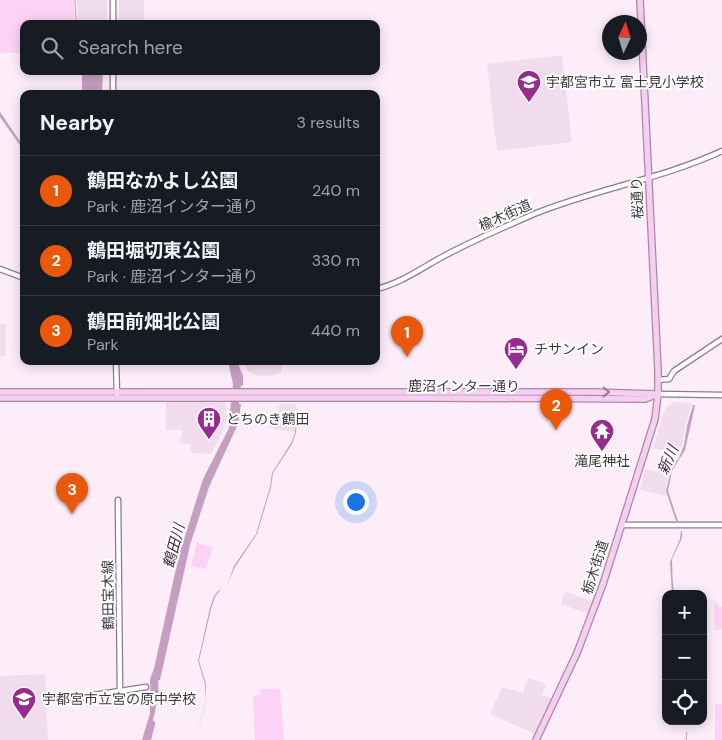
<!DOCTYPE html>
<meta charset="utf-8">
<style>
:root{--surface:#171b24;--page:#20242c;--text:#f1f3f6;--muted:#9ea1a6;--line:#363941;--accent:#ea580c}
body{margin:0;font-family:"DM Sans","Noto Sans JP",sans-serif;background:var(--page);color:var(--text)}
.controls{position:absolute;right:15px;bottom:15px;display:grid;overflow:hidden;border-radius:10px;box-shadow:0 2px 12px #0003}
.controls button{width:45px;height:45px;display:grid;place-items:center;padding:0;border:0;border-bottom:1px solid var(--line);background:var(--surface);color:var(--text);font:25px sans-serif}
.compass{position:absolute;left:602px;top:15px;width:45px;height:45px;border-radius:50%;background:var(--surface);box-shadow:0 2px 12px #0003;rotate:4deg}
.you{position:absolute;left:355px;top:501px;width:18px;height:18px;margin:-12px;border:4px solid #fff;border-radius:50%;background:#1a73e8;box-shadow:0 0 0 8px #1a73e833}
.badge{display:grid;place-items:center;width:32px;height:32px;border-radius:50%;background:var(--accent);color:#fff;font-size:16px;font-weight:700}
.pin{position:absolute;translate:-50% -41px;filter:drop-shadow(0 1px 2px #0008)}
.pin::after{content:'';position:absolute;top:26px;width:18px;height:15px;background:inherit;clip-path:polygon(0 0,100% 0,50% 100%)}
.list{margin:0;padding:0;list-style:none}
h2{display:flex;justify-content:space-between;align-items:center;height:65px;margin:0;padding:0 20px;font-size:21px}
h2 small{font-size:16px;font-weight:400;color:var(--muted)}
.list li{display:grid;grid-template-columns:32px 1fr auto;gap:15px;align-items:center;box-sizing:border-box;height:70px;padding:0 20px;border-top:1px solid var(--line)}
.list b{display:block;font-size:19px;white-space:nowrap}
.list p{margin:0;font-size:16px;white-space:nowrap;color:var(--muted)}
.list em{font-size:16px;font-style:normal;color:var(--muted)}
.icon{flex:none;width:28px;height:28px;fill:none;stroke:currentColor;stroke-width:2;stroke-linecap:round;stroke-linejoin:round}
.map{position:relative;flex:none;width:722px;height:740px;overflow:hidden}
.search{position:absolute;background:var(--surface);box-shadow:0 2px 12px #0003;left:20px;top:20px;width:360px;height:55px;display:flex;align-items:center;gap:12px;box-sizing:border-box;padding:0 18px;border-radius:10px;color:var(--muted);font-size:19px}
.panel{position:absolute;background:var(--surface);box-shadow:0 2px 12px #0003;left:20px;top:90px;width:360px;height:275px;border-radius:10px}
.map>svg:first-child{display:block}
.built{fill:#f1dced}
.green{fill:#fdd2f7}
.water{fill:#c69ec0}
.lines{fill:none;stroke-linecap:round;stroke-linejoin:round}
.stream{stroke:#c69ec0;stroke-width:1}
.river{stroke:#c69ec0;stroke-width:8}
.minor-casing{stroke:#8a7c87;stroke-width:7}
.major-casing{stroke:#af85aa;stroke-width:8}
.minor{stroke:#fff;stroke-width:4.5}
.major{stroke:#f4cfef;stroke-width:5.5}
.oneway{stroke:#907c8d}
.labels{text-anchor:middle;stroke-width:4;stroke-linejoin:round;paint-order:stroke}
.poi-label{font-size:14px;fill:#3e383d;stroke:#fff;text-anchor:start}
.street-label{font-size:14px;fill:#3e383d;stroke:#fff}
.water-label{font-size:15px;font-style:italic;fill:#4e1d4a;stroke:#fff}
</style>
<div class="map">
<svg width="722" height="740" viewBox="0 0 722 740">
<rect width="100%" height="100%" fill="#fcedf9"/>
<!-- built -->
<g class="built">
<rect x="77" y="0" width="30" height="24"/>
<rect x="119" y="0" width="25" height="24"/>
<polygon points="562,55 572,142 497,151 487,64"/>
<polygon points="0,324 6,325 5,356 0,356"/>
<polygon points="243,361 293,361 282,362 281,373 267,376 256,375 248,371"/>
<polygon points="166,401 225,401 227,417 223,430 211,454 191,453 190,444 179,443 183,430 166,430"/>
<polygon points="673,402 692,403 686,423 682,446 677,455 653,448 665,409"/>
<polygon points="280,404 296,404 295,432 269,428 271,417 276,418"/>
<polygon points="661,462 672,464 666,484 666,496 640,490 645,469 658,472"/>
<polygon points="565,591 593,602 588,614 561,604"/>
<polygon points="45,674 48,740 0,740 0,676"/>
<polygon points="528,678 546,684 542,695 552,698 535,734 490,714 502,687 523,693"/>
</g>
<!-- green -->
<g class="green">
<polygon points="0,0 74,0 74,24 24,24 24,53 0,53"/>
<polygon points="197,542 212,548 206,569 191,566"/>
<polygon points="714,601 722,608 722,627 720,630 715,630"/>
<polygon points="260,689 280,689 284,740 255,740 253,696 260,695"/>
<rect x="715" y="704" width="7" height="36"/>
</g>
<!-- water -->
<g class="water">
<polygon points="82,71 103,71 102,94 82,94"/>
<polygon points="0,112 24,147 24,151 0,117"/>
<polygon points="230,361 237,361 243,376 243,386 236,385"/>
<polygon points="232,404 241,404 238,424 209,487 190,545 160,680 151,682 179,555 203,479 229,428"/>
<polygon points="693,405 695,405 694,410 685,450 672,471 668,491 678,521 676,521 666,491 672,466 679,458 684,445 687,426"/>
<polygon points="297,411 296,433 292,444 273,473 271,487 257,534 235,567 227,585 221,589 215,597 211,609 199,661 206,684 206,703 195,740 206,702 205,684 198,661 210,608 214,596 218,591 227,585 234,566 256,534 270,487 272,473 291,443 295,433"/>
<polygon points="681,530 682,532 682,538 672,559 673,594 672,594 670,562 680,539"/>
<path d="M158 688C157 707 153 723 146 740H142L150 714V690Z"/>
</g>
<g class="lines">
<!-- stream -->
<g class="stream">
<polyline points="75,0 76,24"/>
<polyline points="672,581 674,594"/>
<polyline points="686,740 687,732"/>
</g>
<!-- river -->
<g class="river">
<polyline points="232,361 237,384 234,413"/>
<polyline points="155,698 154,680 157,672"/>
<polyline points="147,740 151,724"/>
</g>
<defs>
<g id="minor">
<polyline points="113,0 113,24"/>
<polyline points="113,71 113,94"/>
<polyline points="0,269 24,278"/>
<path d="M376 289C400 284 423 267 444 256 474 240 504 227 534 214 595 189 662 179 722 151"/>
<polyline points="116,361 117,395"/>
<polyline points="658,380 669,379 674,371 722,339"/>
<polyline points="658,394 722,395"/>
<polyline points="118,500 120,691"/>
<polyline points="622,525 722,525"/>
<polyline points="49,696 81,697 146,687"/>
</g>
<g id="major">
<polyline points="0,392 593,392 656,394"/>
<polyline points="0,398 429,398 645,399 658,394"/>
<polyline points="536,740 577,653 603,584 655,419 658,394 658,370 640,0"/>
</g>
</defs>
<!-- minor casing -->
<use href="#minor" class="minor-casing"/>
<!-- major casing -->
<use href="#major" class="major-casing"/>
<!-- minor -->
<use href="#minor" class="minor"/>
<!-- major -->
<use href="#major" class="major"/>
</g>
<!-- one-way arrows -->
<defs><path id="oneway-chevron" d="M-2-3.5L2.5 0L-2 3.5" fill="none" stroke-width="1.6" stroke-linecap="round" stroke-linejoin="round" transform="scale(1.25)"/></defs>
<use class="oneway" href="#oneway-chevron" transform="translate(606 392) rotate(1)"/>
<!-- icons -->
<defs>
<symbol id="school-pin" viewBox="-11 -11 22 30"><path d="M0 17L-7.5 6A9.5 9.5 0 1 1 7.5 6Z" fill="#972c8f" stroke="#fff"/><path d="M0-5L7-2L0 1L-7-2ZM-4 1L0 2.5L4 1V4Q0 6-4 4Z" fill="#fff"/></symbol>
<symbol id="hotel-pin" viewBox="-11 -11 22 30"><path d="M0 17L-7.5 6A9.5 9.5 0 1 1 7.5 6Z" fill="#972c8f" stroke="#fff"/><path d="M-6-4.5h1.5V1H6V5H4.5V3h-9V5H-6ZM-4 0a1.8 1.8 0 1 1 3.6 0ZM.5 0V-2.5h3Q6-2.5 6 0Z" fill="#fff"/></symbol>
<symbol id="building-pin" viewBox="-11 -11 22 30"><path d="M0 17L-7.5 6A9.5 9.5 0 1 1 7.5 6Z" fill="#972c8f" stroke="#fff"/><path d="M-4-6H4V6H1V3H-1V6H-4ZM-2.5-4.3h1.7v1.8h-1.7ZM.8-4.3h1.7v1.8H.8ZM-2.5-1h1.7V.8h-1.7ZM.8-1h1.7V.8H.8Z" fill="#fff"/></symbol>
<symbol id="temple-pin" viewBox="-11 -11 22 30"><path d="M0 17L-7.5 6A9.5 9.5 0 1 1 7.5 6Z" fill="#972c8f" stroke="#fff"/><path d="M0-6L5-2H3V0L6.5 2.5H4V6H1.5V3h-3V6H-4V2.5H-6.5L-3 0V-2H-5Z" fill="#fff"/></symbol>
</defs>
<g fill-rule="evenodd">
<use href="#school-pin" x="515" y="68" width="28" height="38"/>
<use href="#hotel-pin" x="502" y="335" width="28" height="38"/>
<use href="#building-pin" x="195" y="405" width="28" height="38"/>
<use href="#temple-pin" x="588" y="417" width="28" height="38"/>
<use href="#school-pin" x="10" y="685" width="28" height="38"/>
</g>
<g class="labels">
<!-- poi labels -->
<g class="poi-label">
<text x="546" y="87">宇都宮市立 富士見小学校</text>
<text x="534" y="354">チサンイン</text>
<text x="226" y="424">とちのき鶴田</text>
<text x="602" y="466" text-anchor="middle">滝尾神社</text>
<text x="42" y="704">宇都宮市立宮の原中学校</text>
</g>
<!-- street labels -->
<g class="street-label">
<text transform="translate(637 198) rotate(-92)" y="5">桜通り</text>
<text transform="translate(505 215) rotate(-24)" y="5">楡木街道</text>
<text x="464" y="391">鹿沼インター通り</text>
<text transform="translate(595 567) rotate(-72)" y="5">栃木街道</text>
<text transform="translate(108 595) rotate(-91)" y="5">鶴田宝木線</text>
</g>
<!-- water labels -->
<g class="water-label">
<text transform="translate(668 460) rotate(-67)" y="5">新川</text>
<text transform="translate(174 546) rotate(-75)" y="5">鶴田川</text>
</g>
</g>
</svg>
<div class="controls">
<button>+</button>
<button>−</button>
<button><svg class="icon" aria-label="locate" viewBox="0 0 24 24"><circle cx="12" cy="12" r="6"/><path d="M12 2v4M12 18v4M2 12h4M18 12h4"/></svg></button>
</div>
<svg class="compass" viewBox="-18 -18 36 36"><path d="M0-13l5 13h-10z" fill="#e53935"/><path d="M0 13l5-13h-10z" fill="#9ea1a6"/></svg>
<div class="you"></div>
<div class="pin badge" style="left:407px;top:357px">1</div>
<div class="pin badge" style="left:556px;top:430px">2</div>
<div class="pin badge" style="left:72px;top:514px">3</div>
<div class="search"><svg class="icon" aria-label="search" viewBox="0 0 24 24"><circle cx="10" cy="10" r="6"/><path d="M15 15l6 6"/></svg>Search here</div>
<section class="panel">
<h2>Nearby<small>3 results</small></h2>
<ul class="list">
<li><span class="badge">1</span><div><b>鶴田なかよし公園</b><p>Park · 鹿沼インター通り</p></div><em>240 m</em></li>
<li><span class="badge">2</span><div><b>鶴田堀切東公園</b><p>Park · 鹿沼インター通り</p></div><em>330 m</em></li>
<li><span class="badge">3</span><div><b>鶴田前畑北公園</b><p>Park</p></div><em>440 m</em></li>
</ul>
</section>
</div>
